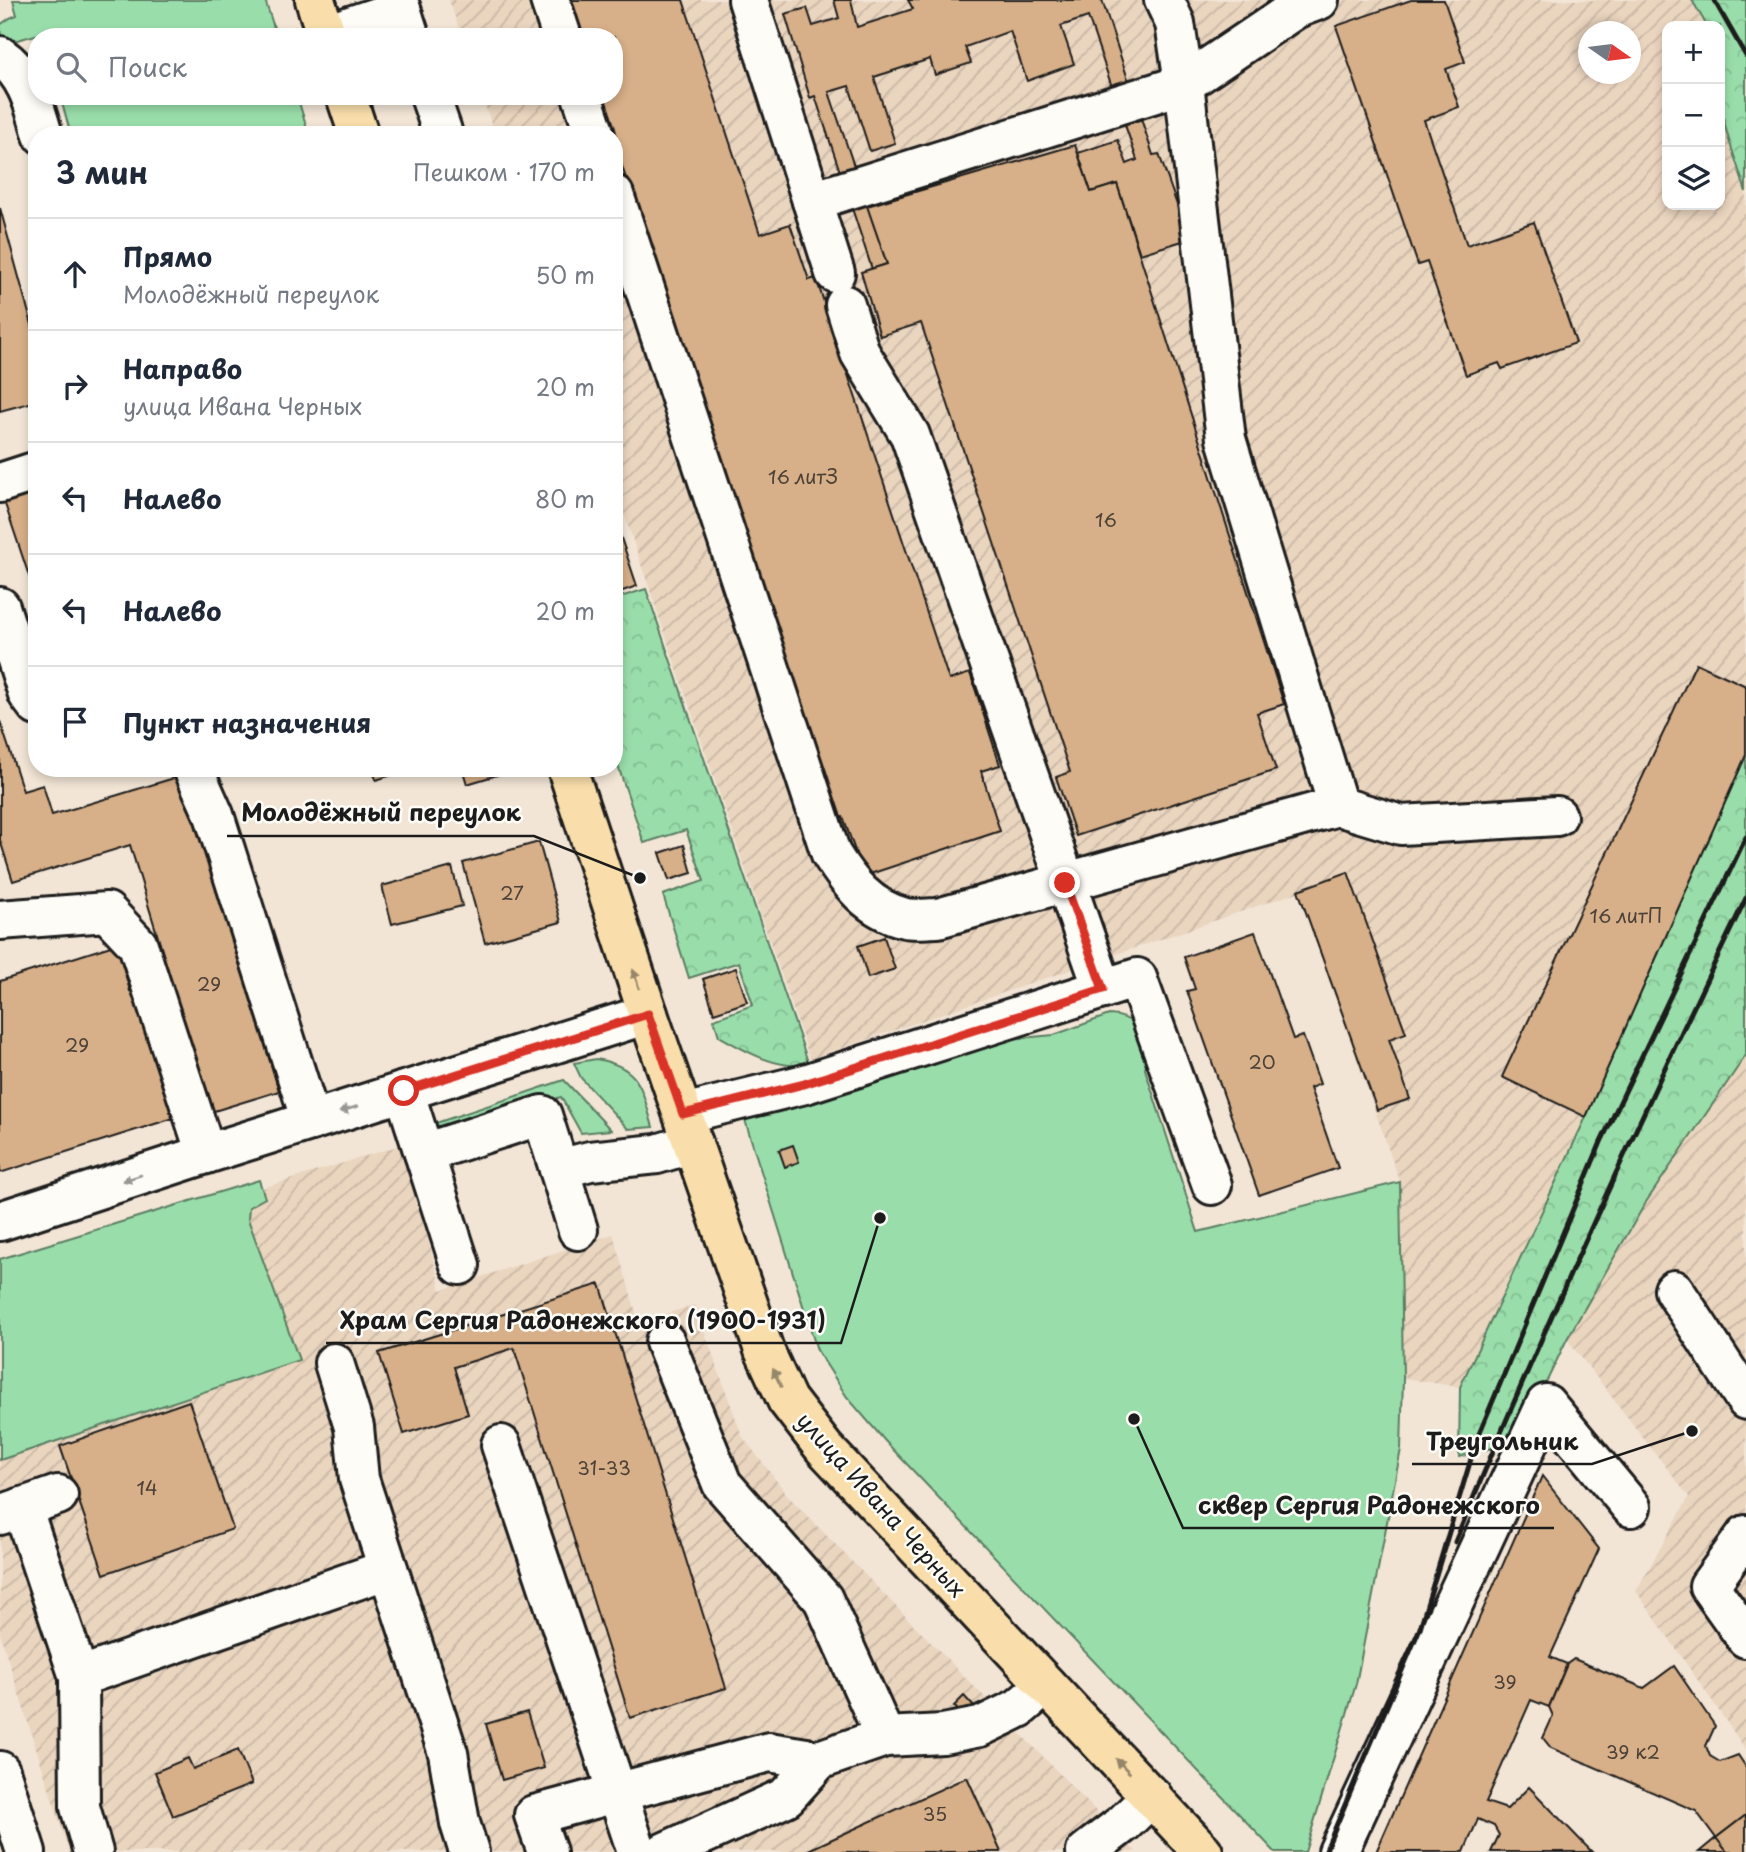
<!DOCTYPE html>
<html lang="ru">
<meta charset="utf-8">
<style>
:root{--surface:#fff;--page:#f2f2f3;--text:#1f2937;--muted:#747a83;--line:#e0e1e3}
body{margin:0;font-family:"Playpen Sans",sans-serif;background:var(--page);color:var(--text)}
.controls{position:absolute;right:21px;top:21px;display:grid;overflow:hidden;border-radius:14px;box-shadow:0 4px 10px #0003}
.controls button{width:63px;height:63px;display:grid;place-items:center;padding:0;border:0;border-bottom:2px solid var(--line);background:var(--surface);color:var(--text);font:35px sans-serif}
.compass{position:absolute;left:1578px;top:21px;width:63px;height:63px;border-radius:50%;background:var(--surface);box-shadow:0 4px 10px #0003;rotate:104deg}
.stop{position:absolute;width:21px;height:21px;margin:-16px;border:5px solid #d93025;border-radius:50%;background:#fff}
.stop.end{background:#d93025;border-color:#fff;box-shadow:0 2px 7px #0008}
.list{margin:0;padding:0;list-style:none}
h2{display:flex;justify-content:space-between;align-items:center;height:91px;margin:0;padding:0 28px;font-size:30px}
h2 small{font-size:23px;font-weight:400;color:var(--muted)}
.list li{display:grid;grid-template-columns:46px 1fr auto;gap:21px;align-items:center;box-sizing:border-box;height:112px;padding:0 28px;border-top:2px solid var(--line)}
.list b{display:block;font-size:26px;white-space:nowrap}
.list p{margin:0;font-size:23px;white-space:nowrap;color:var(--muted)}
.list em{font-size:23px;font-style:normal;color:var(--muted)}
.icon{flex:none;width:38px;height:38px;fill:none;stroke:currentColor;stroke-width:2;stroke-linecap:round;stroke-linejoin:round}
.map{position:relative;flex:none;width:1746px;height:1852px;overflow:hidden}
.search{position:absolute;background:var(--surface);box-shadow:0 4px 10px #0003;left:28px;top:28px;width:595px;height:77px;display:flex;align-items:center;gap:18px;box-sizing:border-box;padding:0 24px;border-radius:28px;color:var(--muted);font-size:26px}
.panel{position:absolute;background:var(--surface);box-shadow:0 4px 10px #0003;left:28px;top:126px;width:595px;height:651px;border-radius:28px}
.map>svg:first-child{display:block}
.industrial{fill:url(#industrial-furrows);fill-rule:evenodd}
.green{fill:#99deaa;stroke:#5a7d63;stroke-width:2}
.forest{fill:url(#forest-crowns);stroke:#5a7d63;stroke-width:2}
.building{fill:#d7af88;stroke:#1c1c1c;stroke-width:2}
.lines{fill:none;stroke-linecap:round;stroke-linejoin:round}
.minor-casing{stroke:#1c1c1c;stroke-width:44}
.major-casing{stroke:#1c1c1c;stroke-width:44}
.minor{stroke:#fdfcf7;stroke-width:38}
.major{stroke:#f9deab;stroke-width:38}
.rail{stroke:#1c1c1c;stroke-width:5}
.oneway{fill:#96876b}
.oneway2{fill:#989794}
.route{stroke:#d93025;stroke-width:9}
.labels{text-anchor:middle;stroke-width:5;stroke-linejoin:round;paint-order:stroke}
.number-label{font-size:19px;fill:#4b4137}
.street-label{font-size:23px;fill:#1c1c1c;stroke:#fdfcf7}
.leader{fill:none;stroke:#1c1c1c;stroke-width:2.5}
.callout-dot{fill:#1c1c1c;stroke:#fdfcf7;stroke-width:2.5}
.callout-label{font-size:24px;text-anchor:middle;font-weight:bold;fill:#1c1c1c;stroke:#fdfcf7;stroke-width:5;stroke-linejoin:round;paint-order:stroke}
</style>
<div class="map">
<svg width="1746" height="1852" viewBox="0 0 1746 1852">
<defs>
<pattern id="industrial-furrows" width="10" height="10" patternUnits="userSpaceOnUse" patternTransform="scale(1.75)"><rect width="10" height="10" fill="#ead5bf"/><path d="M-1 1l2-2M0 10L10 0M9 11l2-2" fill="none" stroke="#c8b6a4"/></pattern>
<pattern id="forest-crowns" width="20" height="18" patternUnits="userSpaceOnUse" patternTransform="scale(1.75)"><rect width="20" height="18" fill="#99deaa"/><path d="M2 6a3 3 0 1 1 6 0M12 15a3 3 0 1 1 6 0" fill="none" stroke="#83be92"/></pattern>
</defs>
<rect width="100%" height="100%" fill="#f2e5d6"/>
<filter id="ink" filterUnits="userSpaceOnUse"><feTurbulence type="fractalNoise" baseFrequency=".0143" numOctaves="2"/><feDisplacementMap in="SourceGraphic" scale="14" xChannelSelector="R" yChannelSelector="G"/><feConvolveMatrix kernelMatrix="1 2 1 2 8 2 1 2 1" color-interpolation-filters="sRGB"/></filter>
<g filter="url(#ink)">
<!-- industrial -->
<g class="industrial">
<path d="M449 0H1692L1707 26H1667V205H1720V103L1727 134 1746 192V755L1586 1117 1460 1387 1403 1378 1400 1182 1298 892 810 1059 614 485V135H495L482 96H614V37H462ZM1588 32H1630V74H1588Z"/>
<polygon points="1746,1055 1746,1750 1636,1591 1689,1497 1567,1339 1646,1202"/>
<polygon points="404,1144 441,1290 613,1234 639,1322 695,1305 742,1436 789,1497 1136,1852 69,1852 0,1634 0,1270"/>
</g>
<!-- green -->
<g class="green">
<polygon points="13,0 265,0 277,37 45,37 43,33 10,42 1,36 0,25 10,18 17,15"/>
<polygon points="60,96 297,96 309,135 71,135"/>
<path d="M1109 1015C1139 1016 1153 1041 1145 1069L1198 1232 1400 1182 1403 1378 1401 1449 1356 1684 1305 1852H1275L885 1441 847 1397 817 1350 745 1120 1010 1039 1054 1035Z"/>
<path d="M596 1059C641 1067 641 1088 653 1127L628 1129 581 1078 574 1063Z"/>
<polygon points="564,1080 611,1130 581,1133 561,1097 433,1138 424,1127"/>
<polygon points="259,1180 265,1198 249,1207 248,1219 299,1360 0,1460 0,1259"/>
</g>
<!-- forest -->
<g class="forest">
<polygon points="1692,0 1746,0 1746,192 1727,134 1720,103 1720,26 1707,26"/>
<path d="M646 589 809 1065C775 1069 747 1052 719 1036L714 1019 753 1005 739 962 689 978 663 895 704 881 686 830 644 843 614 754V599Z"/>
<polygon points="1746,755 1746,1055 1646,1202 1567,1339 1518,1441 1459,1457 1460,1387 1586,1117"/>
</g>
<!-- building -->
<g class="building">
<polygon points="567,0 683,0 760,234 790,224 809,280 816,278 949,680 970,673 1000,765 981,771 1000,831 864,876 843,817 837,819 614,142 614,135 612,135 599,96 614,96 614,37 580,37"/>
<polygon points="834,0 851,0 857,27 913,9 908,0 1102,0 1153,155 1159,154 1189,239 1140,254 1117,184 1091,192 1078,153 1118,140 1127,164 1137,160 1088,17 1061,26 1074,64 1027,81 1010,31 965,47 971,63 935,75 930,59 874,77 895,143 870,151 849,86 829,92 887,264 872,269 815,96 810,98 785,14 807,8 813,26 839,18"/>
<polygon points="1411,0 1444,0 1465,62 1446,69 1459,107 1424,120 1467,245 1534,222 1576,343 1502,369 1499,363 1466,375 1427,262 1418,265 1336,26"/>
<polygon points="1075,145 1091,192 1117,184 1284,704 1257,713 1276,770 1076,836 1056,777 1070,772 921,323 880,336 861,272 887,264 867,206"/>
<polygon points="0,208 37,343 37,401 0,411"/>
<polygon points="37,487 37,600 3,498"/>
<polygon points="614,517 637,586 614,594"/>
<polygon points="1696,663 1746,686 1746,755 1586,1117 1502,1077"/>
<polygon points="0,721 23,791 43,785 52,815 184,775 279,1091 211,1112 130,845 13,881 0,840"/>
<polygon points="372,768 414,768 376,780"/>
<polygon points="462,768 516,768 517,769 467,784"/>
<polygon points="539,842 561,922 485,943 463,863"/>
<polygon points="684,845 692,873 669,880 660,853"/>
<polygon points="452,867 462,906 392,924 382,886"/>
<polygon points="1348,872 1406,1033 1389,1039 1410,1099 1377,1110 1298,890"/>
<polygon points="1255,932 1293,1039 1303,1036 1320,1084 1310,1088 1338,1168 1259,1195 1187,991 1195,989 1184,957"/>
<polygon points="884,937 895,969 868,978 858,946"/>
<polygon points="117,944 130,991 137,989 177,1117 0,1173 0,981"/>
<polygon points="736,968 747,1002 714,1013 703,979"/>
<polygon points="793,1145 799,1162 785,1167 779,1150"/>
<polygon points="600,1284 726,1688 630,1718 514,1348 454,1367 468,1414 404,1434 379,1353"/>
<polygon points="189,1401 233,1529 104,1574 60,1446"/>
<polygon points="1542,1476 1599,1549 1550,1657 1567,1664 1549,1707 1531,1700 1486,1802 1507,1809 1529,1787 1592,1852 1491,1852 1499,1835 1494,1826 1478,1819 1464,1852 1376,1852"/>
<polygon points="1574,1659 1644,1688 1674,1666 1715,1726 1706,1746 1710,1756 1720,1762 1738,1755 1746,1767 1746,1815 1716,1838 1696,1811 1551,1748 1543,1738 1553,1716 1549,1707 1567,1664"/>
<polygon points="964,1696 975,1708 964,1717 954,1706"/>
<polygon points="527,1712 544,1768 502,1780 486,1724"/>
<polygon points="238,1750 252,1784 173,1816 155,1772 188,1758 193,1769"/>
<polygon points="967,1777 1001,1852 804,1852"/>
<polygon points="1746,1815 1746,1852 1727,1852 1716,1838"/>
<polygon points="1716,1838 1727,1852 1699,1852"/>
</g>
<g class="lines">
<defs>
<g id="minor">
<polyline points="550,0 562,37"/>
<polyline points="748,0 835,273"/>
<polyline points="1164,0 1175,23 1184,84 1226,439 1338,806"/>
<polyline points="326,34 401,9 410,37"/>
<path d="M0 56C27 74 34 105 43 135"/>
<polyline points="430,96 442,131"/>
<polyline points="582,96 595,135"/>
<path d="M614 195 831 854C849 883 869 909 905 918 915 920 928 918 938 918L1338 806 1401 825 1557 816"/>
<polyline points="812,201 1184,84 1295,9 1319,0"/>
<polyline points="845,305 860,353 910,435 1103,989"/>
<polyline points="0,483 37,471"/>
<polyline points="0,607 28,694 37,706"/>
<polyline points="193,768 214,815 311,1121"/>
<polyline points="0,920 107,912 138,945 206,1154"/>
<polyline points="404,1091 460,1265"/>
<polyline points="683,1114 805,1084 1137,978 1212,1185"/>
<polyline points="424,1153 542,1115 559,1169 590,1161 657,1154 693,1143"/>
<polyline points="559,1169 578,1230"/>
<polyline points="0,1221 206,1154 648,1014"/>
<polyline points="1674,1290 1746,1400"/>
<polyline points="665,1342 722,1484 823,1599 885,1737"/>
<polyline points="334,1363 354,1427 359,1479 448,1753 460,1823 469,1852"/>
<polyline points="501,1445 637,1852"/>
<polyline points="22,1507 79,1677 80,1807 93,1852"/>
<polyline points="0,1515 58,1495"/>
<polyline points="1746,1535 1709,1586 1746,1638"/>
<polyline points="79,1677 388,1569"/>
<polyline points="0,1771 26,1852"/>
<polyline points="547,1852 534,1815 769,1752 819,1760"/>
<polyline points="665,1852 786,1797 819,1760 885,1737 943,1734 980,1727 1019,1708 1046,1685"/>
<polyline points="1086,1852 1124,1823 1152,1796"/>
<polyline points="1338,1852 1546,1404 1631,1507"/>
</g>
<g id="major">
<polyline points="315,0 327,37"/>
<polyline points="346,96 359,135"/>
<polyline points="567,768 648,1014 764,1350 787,1400 824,1448 1203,1852"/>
</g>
</defs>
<!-- minor casing -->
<use href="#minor" class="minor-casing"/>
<!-- major casing -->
<use href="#major" class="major-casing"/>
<!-- minor -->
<use href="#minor" class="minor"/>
<!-- major -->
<use href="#major" class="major"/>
<!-- rail -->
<g class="rail">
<polyline points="1714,0 1746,56"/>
<path d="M1455 1542C1545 1324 1643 1110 1746 898"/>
<polyline points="1325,1852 1420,1628 1477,1439 1601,1142 1746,837"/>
</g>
</g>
<!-- one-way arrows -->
<defs><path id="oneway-solid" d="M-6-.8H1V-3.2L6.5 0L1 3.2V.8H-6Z" transform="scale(1.75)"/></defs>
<g class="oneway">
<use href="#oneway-solid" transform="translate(636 979) rotate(-108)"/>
<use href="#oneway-solid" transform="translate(777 1378) rotate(-115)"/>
<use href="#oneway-solid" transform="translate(1123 1766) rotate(-134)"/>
</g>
<g class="oneway2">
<use href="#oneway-solid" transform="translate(349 1109) rotate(163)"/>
<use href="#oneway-solid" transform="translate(132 1178) rotate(162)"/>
</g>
</g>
<g class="lines" filter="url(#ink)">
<!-- route -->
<polyline class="route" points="404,1091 648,1014 683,1114 804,1084 1103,989 1065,883"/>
</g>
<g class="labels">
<!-- number labels -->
<g class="number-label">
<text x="803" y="484">16 литЗ</text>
<text x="1106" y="527">16</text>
<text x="512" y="900">27</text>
<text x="1626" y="923">16 литП</text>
<text x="209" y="991">29</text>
<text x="77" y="1052">29</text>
<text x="1262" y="1069">20</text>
<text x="604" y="1475">31-33</text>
<text x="147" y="1495">14</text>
<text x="1505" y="1689">39</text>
<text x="1633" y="1759">39 к2</text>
<text x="935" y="1821">35</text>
</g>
<!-- street labels -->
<g class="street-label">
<text transform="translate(881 1505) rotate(48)" y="8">улица Ивана Черных</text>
</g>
</g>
<!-- callouts -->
<path class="leader" d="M640 878L534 836H227M880 1218L841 1343H326M1692 1431L1592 1464H1412M1134 1419L1183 1528H1554"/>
<g class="callout-dot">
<circle cx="640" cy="878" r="7"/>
<circle cx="880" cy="1218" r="7"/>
<circle cx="1692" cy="1431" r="7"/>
<circle cx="1134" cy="1419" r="7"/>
</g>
<g class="callout-label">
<text x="381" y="821">Молодёжный переулок</text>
<text x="583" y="1329">Храм Сергия Радонежского (1900-1931)</text>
<text x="1502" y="1450">Треугольник</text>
<text x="1369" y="1514">сквер Сергия Радонежского</text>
</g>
</svg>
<div class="controls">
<button>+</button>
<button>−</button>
<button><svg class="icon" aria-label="layers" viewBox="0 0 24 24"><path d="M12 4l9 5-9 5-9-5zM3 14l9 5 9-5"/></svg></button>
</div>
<svg class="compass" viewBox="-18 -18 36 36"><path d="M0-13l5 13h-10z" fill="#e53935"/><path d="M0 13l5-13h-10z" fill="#747a83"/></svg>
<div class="stop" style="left:404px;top:1091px"></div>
<div class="stop end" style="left:1065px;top:883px"></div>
<div class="search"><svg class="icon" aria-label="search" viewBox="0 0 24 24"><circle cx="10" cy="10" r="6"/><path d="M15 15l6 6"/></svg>Поиск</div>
<section class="panel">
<h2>3 мин<small>Пешком · 170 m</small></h2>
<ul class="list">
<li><svg class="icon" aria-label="ahead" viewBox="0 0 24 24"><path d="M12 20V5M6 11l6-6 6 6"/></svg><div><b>Прямо</b><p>Молодёжный переулок</p></div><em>50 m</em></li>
<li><svg class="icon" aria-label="right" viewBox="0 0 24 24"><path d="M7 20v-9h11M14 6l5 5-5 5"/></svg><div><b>Направо</b><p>улица Ивана Черных</p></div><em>20 m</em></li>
<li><svg class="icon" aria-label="left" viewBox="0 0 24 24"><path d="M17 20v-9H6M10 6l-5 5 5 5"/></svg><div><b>Налево</b></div><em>80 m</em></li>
<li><svg class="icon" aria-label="left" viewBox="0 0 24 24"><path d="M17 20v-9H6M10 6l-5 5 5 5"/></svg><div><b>Налево</b></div><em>20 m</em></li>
<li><svg class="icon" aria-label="arrive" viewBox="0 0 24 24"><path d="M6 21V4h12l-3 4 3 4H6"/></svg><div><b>Пункт назначения</b></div></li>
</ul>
</section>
</div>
